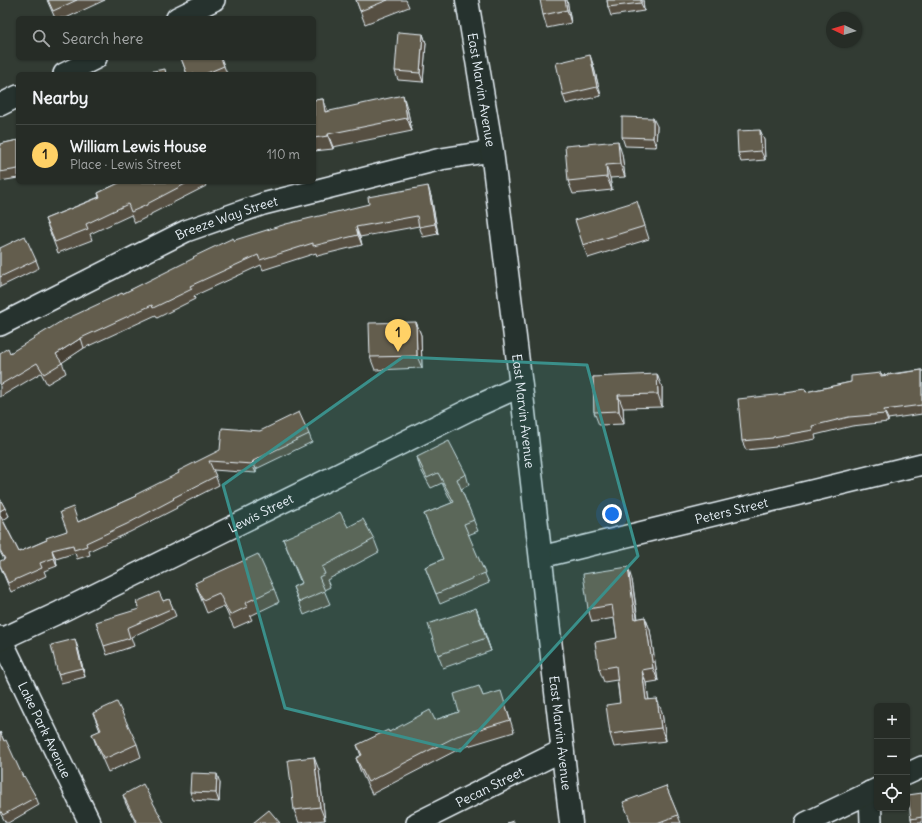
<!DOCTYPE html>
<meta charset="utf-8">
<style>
:root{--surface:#262c26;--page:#323832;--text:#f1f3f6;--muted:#a4a7a7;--line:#424843;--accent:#ffd166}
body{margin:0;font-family:Delius,sans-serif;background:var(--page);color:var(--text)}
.controls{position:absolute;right:12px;bottom:12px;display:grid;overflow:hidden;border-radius:6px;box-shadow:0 1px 3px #0004}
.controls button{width:36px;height:36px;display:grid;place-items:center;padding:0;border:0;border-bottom:1px solid var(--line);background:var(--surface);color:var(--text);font:20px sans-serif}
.compass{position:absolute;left:826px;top:12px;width:36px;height:36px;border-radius:50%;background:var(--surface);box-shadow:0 1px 3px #0004;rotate:274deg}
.you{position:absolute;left:612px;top:514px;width:14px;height:14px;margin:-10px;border:3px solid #fff;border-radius:50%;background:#1a73e8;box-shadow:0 0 0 6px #1a73e833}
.badge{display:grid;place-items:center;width:26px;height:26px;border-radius:50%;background:var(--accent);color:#111;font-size:13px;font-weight:700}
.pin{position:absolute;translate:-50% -33px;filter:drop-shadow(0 1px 2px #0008)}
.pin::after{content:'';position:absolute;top:21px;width:14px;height:12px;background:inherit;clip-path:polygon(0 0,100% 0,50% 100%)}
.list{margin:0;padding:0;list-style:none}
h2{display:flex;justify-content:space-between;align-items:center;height:52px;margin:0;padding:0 16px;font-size:17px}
h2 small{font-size:13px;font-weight:400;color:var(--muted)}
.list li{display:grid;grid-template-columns:26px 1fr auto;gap:12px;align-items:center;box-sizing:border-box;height:60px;padding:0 16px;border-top:1px solid var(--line)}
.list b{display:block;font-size:15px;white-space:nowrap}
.list p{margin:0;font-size:13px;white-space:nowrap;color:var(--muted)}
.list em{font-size:13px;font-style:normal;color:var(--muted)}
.icon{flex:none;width:22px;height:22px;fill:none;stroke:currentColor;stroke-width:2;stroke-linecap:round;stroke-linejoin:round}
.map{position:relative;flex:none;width:922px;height:823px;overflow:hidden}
.search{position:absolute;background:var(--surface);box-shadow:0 1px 3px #0004;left:16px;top:16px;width:300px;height:44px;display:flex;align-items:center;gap:10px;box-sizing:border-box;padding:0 14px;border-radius:6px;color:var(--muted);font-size:15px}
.panel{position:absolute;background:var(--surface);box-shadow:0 1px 3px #0004;left:16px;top:72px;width:300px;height:112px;border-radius:6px}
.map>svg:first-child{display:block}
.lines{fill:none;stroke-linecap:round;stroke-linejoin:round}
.minor-casing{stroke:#e8f1f8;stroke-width:24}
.major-casing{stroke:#e8f1f8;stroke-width:25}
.minor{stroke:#26332d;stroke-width:21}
.major{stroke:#26332d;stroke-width:22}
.wall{fill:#565042;stroke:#e8f1f8}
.shaded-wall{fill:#464136;stroke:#e8f1f8}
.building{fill:#645d4d;stroke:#e8f1f8}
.marked{fill:#3a8f8a;fill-opacity:0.2;stroke:#3a8f8a;stroke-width:3;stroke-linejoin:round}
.labels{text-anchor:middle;stroke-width:3;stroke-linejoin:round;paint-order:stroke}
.street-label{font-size:13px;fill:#e8f1f8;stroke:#26332d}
</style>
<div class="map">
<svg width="922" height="823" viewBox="0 0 922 823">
<rect width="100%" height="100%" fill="#323b33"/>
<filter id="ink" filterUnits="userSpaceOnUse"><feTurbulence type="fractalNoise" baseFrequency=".025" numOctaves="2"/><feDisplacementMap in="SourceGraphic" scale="8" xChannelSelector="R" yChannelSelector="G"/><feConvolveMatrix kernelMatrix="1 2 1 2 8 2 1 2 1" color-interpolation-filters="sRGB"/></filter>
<g filter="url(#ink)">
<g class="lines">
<defs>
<g id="minor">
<polyline points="177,18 214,0"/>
<polyline points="64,74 96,58"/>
<polyline points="0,105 18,96"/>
<path id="s1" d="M0 325 186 231 263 204 441 159 492 151"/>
<path id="s2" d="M541 557 922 464"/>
<path id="s3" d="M0 637 90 823"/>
<path id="s4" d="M0 640 60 612 477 406 521 386"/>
<polyline points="907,774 922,767"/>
<polyline points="870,792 871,823"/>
<path id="s5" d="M417 823 563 750"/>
<polyline points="806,823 877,789"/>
</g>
<g id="major">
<path id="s6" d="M467 0 492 151 521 386 571 823"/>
</g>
</defs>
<!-- minor casing -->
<use href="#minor" class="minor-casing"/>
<!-- major casing -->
<use href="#major" class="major-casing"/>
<!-- minor -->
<use href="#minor" class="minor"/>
<!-- major -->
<use href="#major" class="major"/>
</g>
<!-- wall -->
<g class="wall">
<polygon points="47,0 105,0 66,18 55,18"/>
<polygon points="356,0 406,0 409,7 365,24"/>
<polygon points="567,0 571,23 547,28 543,15"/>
<polygon points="607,0 643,0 644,11 611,16 608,7"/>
<polygon points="423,34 426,43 423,82 398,80 395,71"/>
<polygon points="181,58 221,58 227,74 187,74"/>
<polygon points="593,64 601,96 566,104 563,95"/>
<polygon points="323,99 328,111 407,108 412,131 333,147 333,149 314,151 314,100"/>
<polygon points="657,126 656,147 625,146 622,137"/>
<polygon points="760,130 764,139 765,160 741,162 738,153"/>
<polygon points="18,140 18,178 0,181 0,144"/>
<polygon points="622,154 625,177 610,178 612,190 573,194 568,181"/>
<polygon points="121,182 204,182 206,186 151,214 151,215 135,223 131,215 90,234 92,240 58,253 45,219 99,197 98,193"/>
<polygon points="431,196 438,234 423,237 419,226 360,237 362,245 317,256 316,253 263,270 261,265 194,296 195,299 157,318 156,315 84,348 62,362 66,373 47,384 41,373 0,397 0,353 10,353 122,294 235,241"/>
<polygon points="641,214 649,239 588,258 583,245"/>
<polygon points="0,248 36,260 39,268 0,287"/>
<polygon points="416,322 421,335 422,368 375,370 370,357"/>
<polygon points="922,370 922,414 888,419 888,422 852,426 815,435 816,439 776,446 776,447 746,450 742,441 785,394 805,389 806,392 851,382 881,373 882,375"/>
<polygon points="593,377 662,387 662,407 623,408 624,424 599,425 594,412"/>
<polygon points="260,431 309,434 312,442 256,469 256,473 213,470 219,485 176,507 177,508 130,532 89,551 90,555 77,559 75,553 56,559 57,566 44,571 46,576 11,592 0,566 4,559 0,552 0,499 9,516 3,520 19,552 67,531 78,522 136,496"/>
<polygon points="417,457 466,474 469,485 461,489 478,531 468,535 489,583 440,604 425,567 443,559 424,514 452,503 442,483 431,488 420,468"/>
<polygon points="348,527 374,539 379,552 327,580 330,587 324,590 330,604 304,615 293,587 301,583 283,539"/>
<polygon points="632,580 638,619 645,617 650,630 658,681 646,683 649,700 662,712 666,741 614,747 610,734 620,703 617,680 604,682 599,669 617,638 614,618 592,622 588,609"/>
<polygon points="195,583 274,589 279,602 250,616 252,620 234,628 224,606 207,613 200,596"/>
<polygon points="169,599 176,616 131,637 134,646 107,655 104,646 139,609 136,602 163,601"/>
<polygon points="476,608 491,651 443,668 438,655"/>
<polygon points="78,648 85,677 61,683 58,674"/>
<polygon points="479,686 483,696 505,703 514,732 461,748 372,794 360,770 356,758 361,756 357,745 389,732 435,720 459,712"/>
<polygon points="93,713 137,744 141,757 108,772 97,747 92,734 100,731"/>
<polygon points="0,732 4,741 23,777 36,797 39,805 8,823 6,823 0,813"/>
<polygon points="319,770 325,820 299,823 294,810"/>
<polygon points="220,783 219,802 193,800 190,792"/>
<polygon points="666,786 681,823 631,823"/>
<polygon points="922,793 922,823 912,823 911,819"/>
<polygon points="123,795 164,823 136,823 126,804"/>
</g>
<!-- shaded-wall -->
<g class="shaded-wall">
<polygon points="565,0 567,0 571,23 567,10"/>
<polygon points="641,0 643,0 644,11 641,3"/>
<polygon points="423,34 426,43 423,82 420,73"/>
<polygon points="590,55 593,64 601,96 597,87"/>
<polygon points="403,95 407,108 412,131 407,118"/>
<polygon points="323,99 328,112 325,112"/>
<polygon points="653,118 657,126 656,147 653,138"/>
<polygon points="760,130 764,139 765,160 761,151"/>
<polygon points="328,134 333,147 333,149 328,136"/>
<polygon points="618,141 622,154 625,177 620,164"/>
<polygon points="606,165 610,178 612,190 607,177"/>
<polygon points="428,186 431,196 438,234 435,224"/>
<polygon points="356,227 360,237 362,245 358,235"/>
<polygon points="416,322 421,335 422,368 417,356"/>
<polygon points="81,338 84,348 60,364 56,354"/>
<polygon points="657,374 662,387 662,407 658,394"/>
<polygon points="618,395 623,408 624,424 619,411"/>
<polygon points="884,410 888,419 888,422 885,414"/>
<polygon points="253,461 256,469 256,473 252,464"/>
<polygon points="5,508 9,516 2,521 0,516 0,511"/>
<polygon points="52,550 56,559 57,566 54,558"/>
<polygon points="628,567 632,580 639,632 635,619"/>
<polygon points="476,608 481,621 491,651 486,638"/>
<polygon points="645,617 650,630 658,681 653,668"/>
<polygon points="75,639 78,648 85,677 82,668"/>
<polygon points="642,670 646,683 651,713 646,700"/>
<polygon points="657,699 662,712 666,741 661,728"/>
<polygon points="314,757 319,770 325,820 320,807"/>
<polygon points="217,774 220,783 219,802 216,793"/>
</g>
<!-- building -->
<g class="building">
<polygon points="48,0 77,0 53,11"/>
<polygon points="356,0 388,0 360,11"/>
<polygon points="540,0 565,0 567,10 543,15"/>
<polygon points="607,0 641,0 641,3 608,7"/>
<polygon points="398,32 423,34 420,73 395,71"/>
<polygon points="590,55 597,87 563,95 556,63"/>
<polygon points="181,58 221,58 224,66 205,74 187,74"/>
<polygon points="165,69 166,74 136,74"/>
<polygon points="403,95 407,118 328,134 328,136 314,138 314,100 323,99 325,112"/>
<polygon points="622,117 653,118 653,138 622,137"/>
<polygon points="760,130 761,151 738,153 737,131"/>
<polygon points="18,140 18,169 0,172 0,144"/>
<polygon points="618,141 620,164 606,165 607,177 568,181 565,146"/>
<polygon points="121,182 189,182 147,204 147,205 131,212 128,204 86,224 88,229 55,242 45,219 100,197 98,193"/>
<polygon points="428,186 435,224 419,227 417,216 356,227 358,235 313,246 313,243 260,260 258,255 190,286 192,289 153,308 152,305 81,338 56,354 62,363 44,374 37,363 0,385 0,353 8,348 10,353 60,322 122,293 122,294 194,258 193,257 233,238 235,241 235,240 286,224 369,204 368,197"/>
<polygon points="637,201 645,226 583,245 575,220"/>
<polygon points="25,236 36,260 0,277 0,248"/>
<polygon points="416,322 417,356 370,357 369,323"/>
<polygon points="922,370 922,405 884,410 885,414 849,417 812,426 813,430 773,437 773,438 742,441 738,399 785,394 784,392 805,389 806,392 851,382 851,376 881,373 881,376"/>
<polygon points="657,374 658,394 618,395 619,411 594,412 593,377"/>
<polygon points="299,412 309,434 253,461 252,464 209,461 216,476 173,498 174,499 127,524 86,543 87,546 74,550 73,545 52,550 54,558 40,563 42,568 8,583 0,565 0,561 5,559 0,550 0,515 19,552 47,540 46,538 67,531 60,512 73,507 78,522 136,496 135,495 179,473 178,471 220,450 222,428 260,431"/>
<polygon points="449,441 466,474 457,479 474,520 464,524 485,573 436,594 425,567 443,559 424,514 454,502 438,473 427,478 417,457"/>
<polygon points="0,499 5,508 0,511"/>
<polygon points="340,512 348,527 363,519 374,539 322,567 325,574 319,577 325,591 299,602 293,587 302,583 283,539 318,524"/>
<polygon points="258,554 274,589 245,603 247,607 230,615 219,593 203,600 195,583"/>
<polygon points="628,567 635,619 645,617 653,668 642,670 646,700 657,699 661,728 610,734 606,705 620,703 616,666 599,669 595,642 617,638 612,605 588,609 583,574"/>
<polygon points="159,592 163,601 169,599 173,608 127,628 130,638 104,646 96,622 139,609 136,602"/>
<polygon points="476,608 486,638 438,655 428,624"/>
<polygon points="75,639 82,668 58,674 51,645"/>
<polygon points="479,686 483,696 501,691 510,720 457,736 368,782 356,758 362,755 357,745 388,730 389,732 430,710 435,720 459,712 454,694"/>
<polygon points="117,702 137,744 104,759 92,734 101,730 93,713"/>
<polygon points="0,732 4,741 6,740 23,777 24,776 36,797 3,815 0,810"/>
<polygon points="314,757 320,807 294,810 288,760"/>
<polygon points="191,773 217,774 216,793 190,792"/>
<polygon points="143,784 164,823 137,823 123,795"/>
<polygon points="666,786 678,815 657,823 631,823 623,802"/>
<polygon points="922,793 922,817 911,819 908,795"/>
<polygon points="269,810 280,823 253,823"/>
<polygon points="513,821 513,823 507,823"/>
</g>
</g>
<!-- marked area -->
<path class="marked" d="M403 357 587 365 638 556 460 751 285 708 223 485Z"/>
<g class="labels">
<!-- street labels -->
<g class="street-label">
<text dy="5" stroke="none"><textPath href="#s6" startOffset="91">East Marvin Avenue</textPath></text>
<text dy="5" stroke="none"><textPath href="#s1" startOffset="251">Breeze Way Street</textPath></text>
<text dy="5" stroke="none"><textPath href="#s6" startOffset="415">East Marvin Avenue</textPath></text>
<text dy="5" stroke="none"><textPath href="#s2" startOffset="196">Peters Street</textPath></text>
<text dy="5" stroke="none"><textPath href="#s4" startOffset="290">Lewis Street</textPath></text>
<text dy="5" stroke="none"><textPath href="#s3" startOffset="103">Lake Park Avenue</textPath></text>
<text dy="5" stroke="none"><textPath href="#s6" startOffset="739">East Marvin Avenue</textPath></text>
<text dy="5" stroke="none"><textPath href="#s5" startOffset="81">Pecan Street</textPath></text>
</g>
</g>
</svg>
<div class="controls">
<button>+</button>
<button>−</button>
<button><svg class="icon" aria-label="locate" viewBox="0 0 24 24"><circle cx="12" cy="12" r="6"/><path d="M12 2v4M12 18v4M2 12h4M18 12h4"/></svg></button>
</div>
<svg class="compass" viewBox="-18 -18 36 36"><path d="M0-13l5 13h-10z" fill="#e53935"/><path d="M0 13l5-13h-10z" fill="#a4a7a7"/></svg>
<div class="you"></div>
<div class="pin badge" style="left:398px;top:352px">1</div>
<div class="search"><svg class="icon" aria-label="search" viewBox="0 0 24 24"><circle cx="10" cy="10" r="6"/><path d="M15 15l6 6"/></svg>Search here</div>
<section class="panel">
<h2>Nearby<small></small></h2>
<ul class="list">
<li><span class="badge">1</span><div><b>William Lewis House</b><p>Place · Lewis Street</p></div><em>110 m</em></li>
</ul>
</section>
</div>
